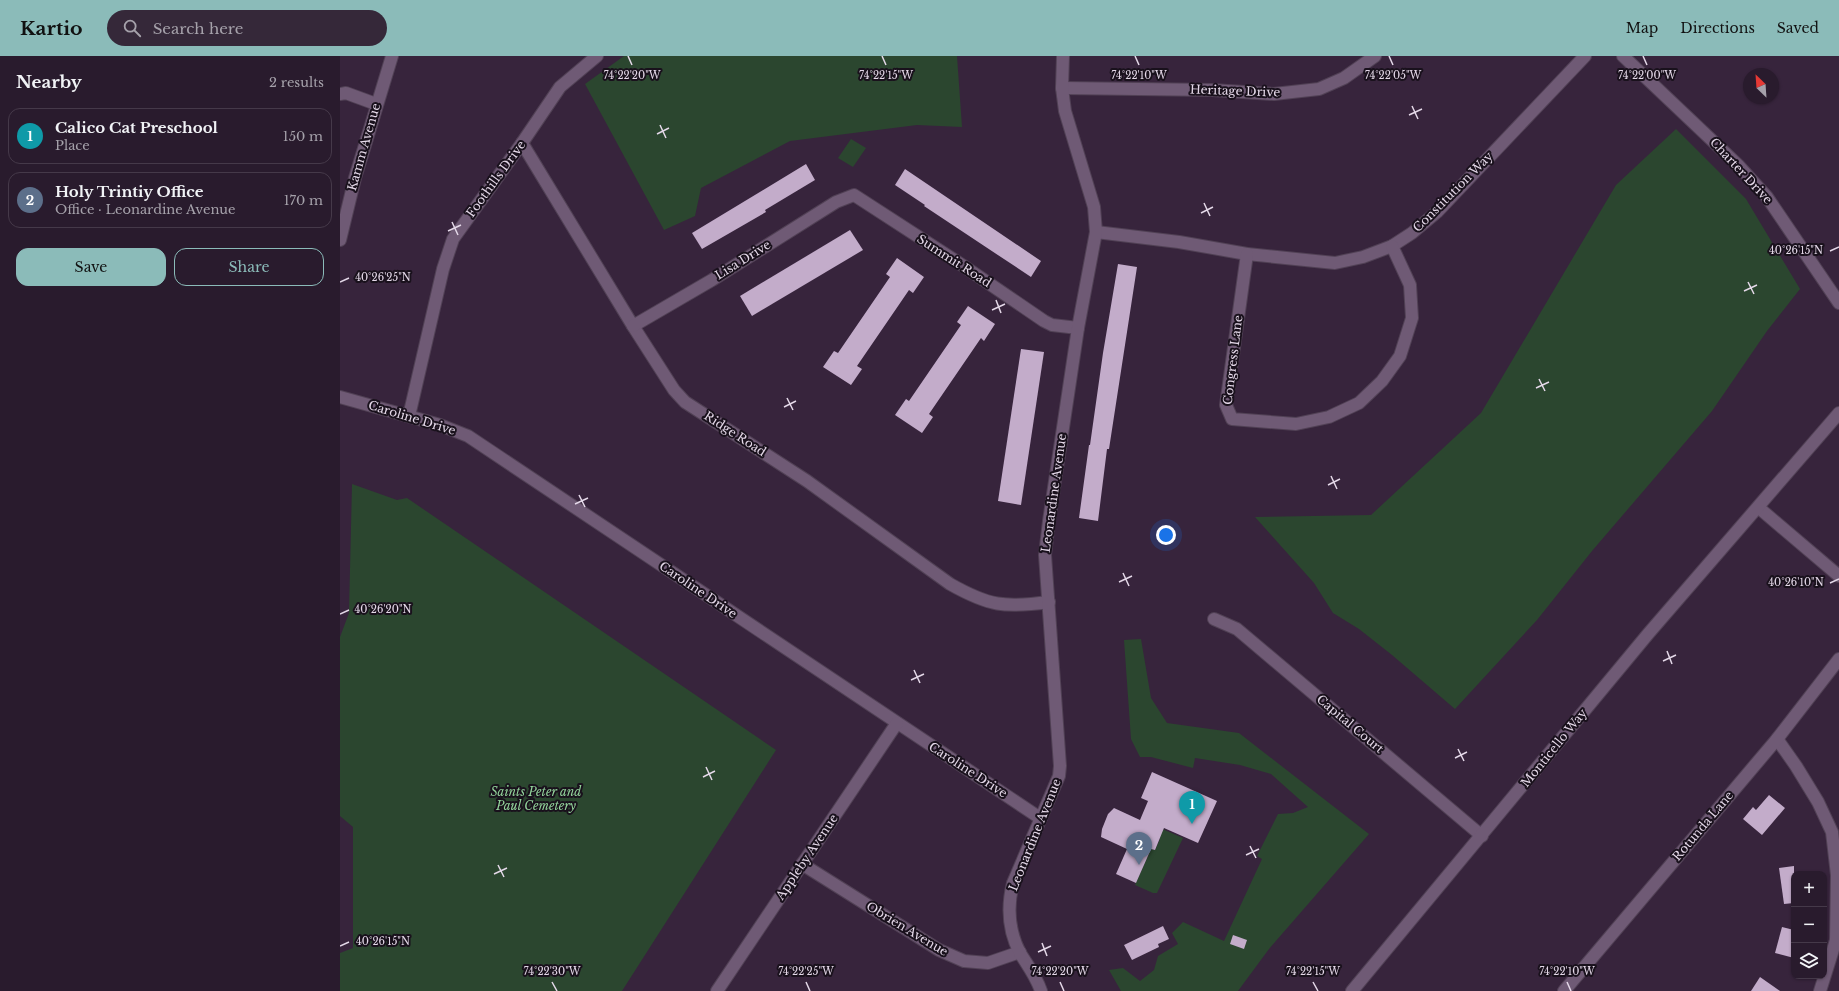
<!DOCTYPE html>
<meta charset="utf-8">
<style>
:root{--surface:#291b2d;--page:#352839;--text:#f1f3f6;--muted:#a5a1aa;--line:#453949;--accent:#8bbbb9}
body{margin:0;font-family:"Libre Baskerville",serif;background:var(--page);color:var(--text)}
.controls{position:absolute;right:12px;bottom:12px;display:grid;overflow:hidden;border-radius:8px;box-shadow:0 1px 3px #0004}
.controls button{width:36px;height:36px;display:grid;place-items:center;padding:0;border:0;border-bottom:1px solid var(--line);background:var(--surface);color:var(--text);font:20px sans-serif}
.compass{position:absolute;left:1403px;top:12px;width:36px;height:36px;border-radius:50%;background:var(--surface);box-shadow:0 1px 3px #0004;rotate:335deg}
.you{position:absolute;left:826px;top:479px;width:14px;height:14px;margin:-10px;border:3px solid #fff;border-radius:50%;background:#1a73e8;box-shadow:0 0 0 6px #1a73e833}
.badge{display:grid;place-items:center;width:26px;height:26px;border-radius:50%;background:var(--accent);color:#fff;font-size:13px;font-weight:700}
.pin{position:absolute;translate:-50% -33px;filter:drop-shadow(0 1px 2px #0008)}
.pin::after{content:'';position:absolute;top:21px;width:14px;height:12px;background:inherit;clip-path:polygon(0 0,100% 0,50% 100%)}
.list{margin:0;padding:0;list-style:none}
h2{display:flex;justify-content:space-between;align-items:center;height:52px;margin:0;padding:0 16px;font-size:17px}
h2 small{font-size:13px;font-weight:400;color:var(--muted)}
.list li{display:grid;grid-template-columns:26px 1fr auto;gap:12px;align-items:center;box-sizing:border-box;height:56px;margin:0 8px 8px;padding:0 8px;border:1px solid var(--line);border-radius:12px}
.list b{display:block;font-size:15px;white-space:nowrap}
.list p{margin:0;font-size:13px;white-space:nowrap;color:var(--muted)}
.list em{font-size:13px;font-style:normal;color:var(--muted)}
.actions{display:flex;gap:8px;padding:12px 16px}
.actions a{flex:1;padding:9px 0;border:1px solid var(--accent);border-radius:12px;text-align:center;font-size:14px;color:var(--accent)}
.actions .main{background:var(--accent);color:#111}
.icon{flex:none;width:22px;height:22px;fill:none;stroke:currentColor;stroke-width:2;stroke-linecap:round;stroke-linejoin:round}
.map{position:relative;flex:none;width:1499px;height:935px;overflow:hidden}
header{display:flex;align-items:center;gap:24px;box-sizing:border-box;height:56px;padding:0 20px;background:var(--accent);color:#111}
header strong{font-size:19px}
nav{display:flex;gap:22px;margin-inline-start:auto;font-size:14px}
.search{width:280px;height:36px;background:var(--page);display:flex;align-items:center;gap:10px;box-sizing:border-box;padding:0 14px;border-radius:22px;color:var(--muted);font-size:15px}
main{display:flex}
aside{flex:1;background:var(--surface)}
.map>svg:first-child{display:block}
.green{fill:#2b462f}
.building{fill:#c3acca}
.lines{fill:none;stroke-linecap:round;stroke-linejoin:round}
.minor-casing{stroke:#514155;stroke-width:14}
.minor{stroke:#6f5a75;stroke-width:12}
.ticks{fill:none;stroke:#e4d8e8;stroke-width:1.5}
.labels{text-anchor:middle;stroke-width:4;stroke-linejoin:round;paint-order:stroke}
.street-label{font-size:12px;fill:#e4d8e8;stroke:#19111c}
.park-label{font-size:12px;font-style:italic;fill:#93d49b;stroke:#19111c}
.ticks-label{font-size:10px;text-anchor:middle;fill:#e4d8e8;stroke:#19111c;stroke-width:4;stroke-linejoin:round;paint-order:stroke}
</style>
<header>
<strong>Kartio</strong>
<div class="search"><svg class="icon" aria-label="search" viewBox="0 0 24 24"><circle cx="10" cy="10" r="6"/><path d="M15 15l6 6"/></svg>Search here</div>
<nav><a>Map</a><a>Directions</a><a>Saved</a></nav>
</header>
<main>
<aside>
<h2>Nearby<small>2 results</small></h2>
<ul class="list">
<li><span class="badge" style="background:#0f9aa8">1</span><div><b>Calico Cat Preschool</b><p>Place</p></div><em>150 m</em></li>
<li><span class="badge" style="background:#5c6f8a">2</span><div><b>Holy Trintiy Office</b><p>Office · Leonardine Avenue</p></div><em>170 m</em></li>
</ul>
<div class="actions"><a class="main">Save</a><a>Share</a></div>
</aside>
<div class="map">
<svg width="1499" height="935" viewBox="0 0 1499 935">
<rect width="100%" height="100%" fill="#37243c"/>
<!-- green -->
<g class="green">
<polygon points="284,0 617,0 622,71 577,69 450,85 361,132 355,160 324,174 245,28"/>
<polygon points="1336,73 1406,143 1460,233 1427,275 1372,355 1252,495 1197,564 1115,653 1052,599 1019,573 993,557 974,527 915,461 1031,459 1141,357 1276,129"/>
<polygon points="511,83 526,92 513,111 498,102"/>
<polygon points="12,428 57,444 67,442 436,694 282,935 0,935 0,897 13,892 13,771 0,760 0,581 9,557"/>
<polygon points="801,583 811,642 827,667 899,677 1029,778 929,893 898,935 781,935 769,914 783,912 800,925 814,914 818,900 838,888 832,877 843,866 884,885 922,803 917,800 938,758 953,757 968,751 931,718 900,709 855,702 853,712 811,701 800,701 791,683 784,584"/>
<polygon points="820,772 843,782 817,837 813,837 795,829 811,793 815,794 820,783"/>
</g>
<!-- building -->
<g class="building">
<polygon points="466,108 475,124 425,154 426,156 362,193 352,177"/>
<polygon points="565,113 701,205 691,221 584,150 585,149 555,129"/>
<polygon points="510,174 523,194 412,260 400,240"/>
<polygon points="557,202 584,221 573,237 569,234 517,310 522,313 511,329 483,311 494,295 498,297 550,221 546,218"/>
<polygon points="778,208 797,211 769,393 767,393 758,465 739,462 749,389 750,389 763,297"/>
<polygon points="628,250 655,268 644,285 641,282 589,358 593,361 582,377 555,359 566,343 569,345 621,269 617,266"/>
<polygon points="681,293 704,296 681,449 658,445"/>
<polygon points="812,716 877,745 858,787 824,772 815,794 811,793 796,827 776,818 787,793 761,781 762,773 768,758 774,752 800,764 808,745 801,742"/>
<polygon points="1429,739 1445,752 1422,779 1403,763 1413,751 1416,754"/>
<polygon points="1454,810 1454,847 1444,848 1439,812"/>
<polygon points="823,870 829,883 818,888 819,891 792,904 784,889"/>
<polygon points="1442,871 1454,874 1454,902 1435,897"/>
<polygon points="893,879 907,884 904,893 890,888"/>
<polygon points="1420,921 1440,935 1411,935"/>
</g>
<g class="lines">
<defs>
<g id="minor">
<polyline points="1283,0 1398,109 1427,141 1499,247"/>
<polyline points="722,32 872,34 934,38 979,33 1004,22 1035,0"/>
<polyline points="0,38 6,37 36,48"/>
<path d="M182 87 293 270 334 334 345 346 467 425 610 528C649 550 664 552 709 546"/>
<polyline points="756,176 839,186 907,198 995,207 1023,201 1052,190 1072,177 1097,156 1245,0"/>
<polyline points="0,184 15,122 52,0"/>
<polyline points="907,198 886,349 892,363 956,368 989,361 1019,347 1042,325 1060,300 1072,262 1070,229 1052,190"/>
<polyline points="293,270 372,224 496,146 514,139 622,209 704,265 712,269 738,272"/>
<polyline points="0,341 100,369 128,380 700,762"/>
<polyline points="69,360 103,213 113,183 182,87 220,31 257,0"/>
<polyline points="1419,452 1499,520"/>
<polyline points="874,563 897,573 1142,780"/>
<polyline points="1437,683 1456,710 1478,746 1492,776 1497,819 1496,884 1480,935"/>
<polyline points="462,808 599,894 624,905 648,907 680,896"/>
<polyline points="377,935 557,667"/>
<path d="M701 935C696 920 688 910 680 897 668 874 667 851 673 827L719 720 720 710 705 499 709 465 738 272 756 176 754 151 725 55 722 32 723 0"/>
<polyline points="1012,935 1308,578 1499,357"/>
<polyline points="1224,935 1437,683 1499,603"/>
</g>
</defs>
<!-- minor casing -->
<use href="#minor" class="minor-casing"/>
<!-- minor -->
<use href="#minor" class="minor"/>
</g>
<!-- ticks -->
<path class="ticks" d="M288 0 292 9M542 0 546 9M795 0 799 9M1049 0 1053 9M1303 0 1307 9M1072 50 1078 63M1069 59 1082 53M320 69 326 82M317 78 329 72M864 147 870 160M861 157 873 151M112 166 118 179M108 175 121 169M1490 195 1499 191M0 226 9 222M1408 226 1414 238M1404 235 1417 229M656 244 661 257M652 254 665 248M1199 323 1205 335M1196 332 1209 326M447 342 453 354M444 351 456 345M991 420 997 433M988 429 1000 423M239 439 245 451M235 448 248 442M783 517 789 530M779 526 792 520M1490 527 1499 523M0 558 9 554M1327 595 1332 608M1323 605 1336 599M574 614 580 627M571 624 584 618M1118 693 1124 705M1115 702 1127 696M366 711 372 724M363 721 375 715M910 790 916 802M906 799 919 793M158 809 164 821M154 818 167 812M702 887 707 900M0 890 9 886M698 896 711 890M212 926 217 935M466 926 470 935M720 926 724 935M973 926 978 935M1227 926 1231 935"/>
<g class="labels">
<!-- street labels -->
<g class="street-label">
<text transform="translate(895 35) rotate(2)" y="4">Heritage Drive</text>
<text transform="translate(24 91) rotate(-74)" y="4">Kamm Avenue</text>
<text transform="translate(1401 115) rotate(47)" y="4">Charter Drive</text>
<text transform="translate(156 123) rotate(-54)" y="4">Foothills Drive</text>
<text transform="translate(1113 136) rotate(-45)" y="4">Constitution Way</text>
<text transform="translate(403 204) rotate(-32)" y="4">Lisa Drive</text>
<text transform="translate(614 205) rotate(33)" y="4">Summit Road</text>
<text transform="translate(893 304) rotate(-83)" y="4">Congress Lane</text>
<text transform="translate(72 362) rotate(17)" y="4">Caroline Drive</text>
<text transform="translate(395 378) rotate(33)" y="4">Ridge Road</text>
<text transform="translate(714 437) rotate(-82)" y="4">Leonardine Avenue</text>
<text transform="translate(358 534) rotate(34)" y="4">Caroline Drive</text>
<text transform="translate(1010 668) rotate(40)" y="4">Capital Court</text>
<text transform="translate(1214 692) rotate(-51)" y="4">Monticello Way</text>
<text transform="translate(628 714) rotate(33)" y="4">Caroline Drive</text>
<text transform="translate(1363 770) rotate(-50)" y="4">Rotunda Lane</text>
<text transform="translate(695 779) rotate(-68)" y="4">Leonardine Avenue</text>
<text transform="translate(467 801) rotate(-56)" y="4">Appleby Avenue</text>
<text transform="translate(567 873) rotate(31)" y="4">Obrien Avenue</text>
</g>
<!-- park labels -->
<g class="park-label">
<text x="196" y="740">Saints Peter and<tspan x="196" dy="14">Paul Cemetery</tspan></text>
</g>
</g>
<g class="ticks-label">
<text x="292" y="23">74°22'20"W</text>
<text x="546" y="23">74°22'15"W</text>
<text x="799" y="23">74°22'10"W</text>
<text x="1053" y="23">74°22'05"W</text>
<text x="1307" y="23">74°22'00"W</text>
<text x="1456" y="198">40°26'15"N</text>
<text x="43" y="225">40°26'25"N</text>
<text x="1456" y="530">40°26'10"N</text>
<text x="43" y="557">40°26'20"N</text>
<text x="43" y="889">40°26'15"N</text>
<text x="466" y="919">74°22'25"W</text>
<text x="720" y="919">74°22'20"W</text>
<text x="973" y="919">74°22'15"W</text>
<text x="1227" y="919">74°22'10"W</text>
<text x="212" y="919">74°22'30"W</text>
</g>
</svg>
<div class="controls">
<button>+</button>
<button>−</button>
<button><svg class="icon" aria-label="layers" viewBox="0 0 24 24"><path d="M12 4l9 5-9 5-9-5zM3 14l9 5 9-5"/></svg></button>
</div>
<svg class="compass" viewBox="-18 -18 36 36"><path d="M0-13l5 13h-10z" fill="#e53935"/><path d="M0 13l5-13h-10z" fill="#a5a1aa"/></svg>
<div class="you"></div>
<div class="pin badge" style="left:852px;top:768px;background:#0f9aa8">1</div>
<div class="pin badge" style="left:799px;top:809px;background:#5c6f8a">2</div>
</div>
</main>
